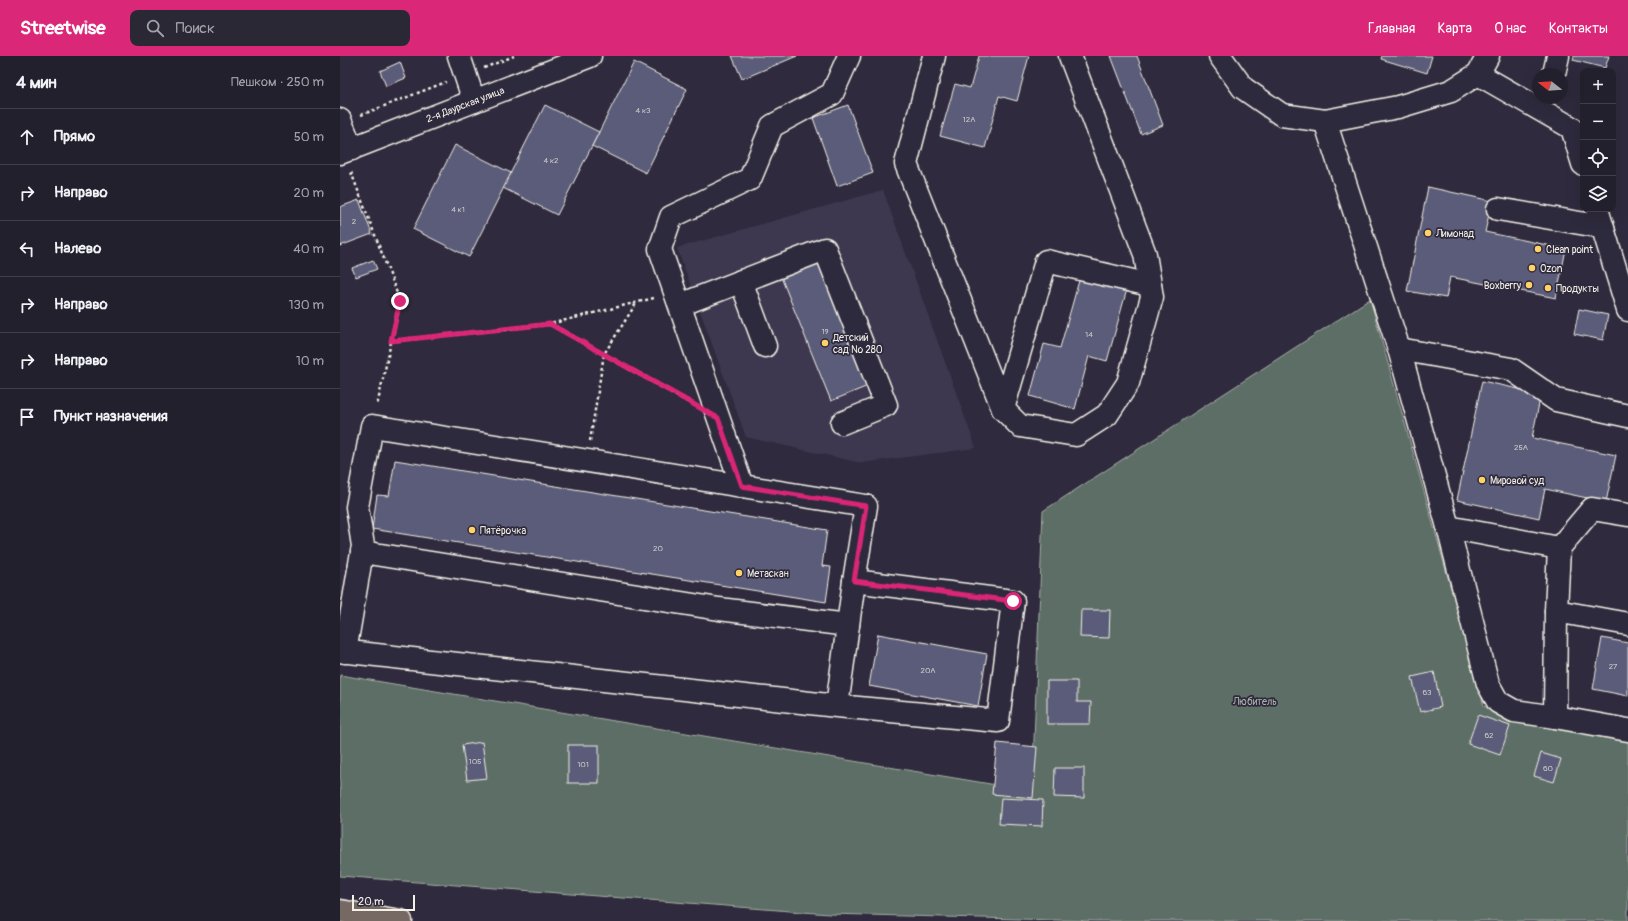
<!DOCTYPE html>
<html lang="ru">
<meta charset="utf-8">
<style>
:root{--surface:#23202e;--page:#2b2836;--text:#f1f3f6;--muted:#a3a3aa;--line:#403e4a;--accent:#db2777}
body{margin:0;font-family:Pangolin,sans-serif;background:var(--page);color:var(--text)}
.controls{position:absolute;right:12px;top:12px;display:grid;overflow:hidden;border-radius:8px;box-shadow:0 4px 16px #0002}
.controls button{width:36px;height:36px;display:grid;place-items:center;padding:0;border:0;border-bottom:1px solid var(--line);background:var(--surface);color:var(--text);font:20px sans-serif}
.compass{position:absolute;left:1192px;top:12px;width:36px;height:36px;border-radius:50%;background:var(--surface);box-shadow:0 4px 16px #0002;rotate:287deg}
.scale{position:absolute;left:12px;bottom:10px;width:63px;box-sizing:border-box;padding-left:4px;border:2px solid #f4f1e8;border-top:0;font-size:11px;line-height:14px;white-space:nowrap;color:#f4f1e8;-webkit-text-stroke:3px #2f2a3d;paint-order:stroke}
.stop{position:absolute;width:12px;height:12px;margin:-9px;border:3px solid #db2777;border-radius:50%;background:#fff}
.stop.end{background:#db2777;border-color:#fff;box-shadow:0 1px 4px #0008}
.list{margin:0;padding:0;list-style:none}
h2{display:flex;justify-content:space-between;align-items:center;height:52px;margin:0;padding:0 16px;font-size:17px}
h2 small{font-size:13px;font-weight:400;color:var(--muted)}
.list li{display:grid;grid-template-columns:26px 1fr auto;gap:12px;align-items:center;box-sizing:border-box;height:56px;padding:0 16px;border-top:1px solid var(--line)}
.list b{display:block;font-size:15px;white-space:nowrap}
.list em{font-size:13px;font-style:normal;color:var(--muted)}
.icon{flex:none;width:22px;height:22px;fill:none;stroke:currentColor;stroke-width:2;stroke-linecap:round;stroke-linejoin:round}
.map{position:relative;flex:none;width:1288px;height:865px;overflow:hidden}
header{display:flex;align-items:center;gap:24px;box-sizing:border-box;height:56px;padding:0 20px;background:var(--accent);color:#fff}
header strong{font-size:19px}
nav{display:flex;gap:22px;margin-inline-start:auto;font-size:14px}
.search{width:280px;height:36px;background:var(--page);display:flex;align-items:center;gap:10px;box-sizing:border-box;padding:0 14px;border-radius:8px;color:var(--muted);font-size:15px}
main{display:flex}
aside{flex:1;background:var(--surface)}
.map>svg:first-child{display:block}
.built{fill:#3c394f}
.green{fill:#5c6e66;stroke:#a8b0a7}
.building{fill:#5a5c79;stroke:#f4f1e8}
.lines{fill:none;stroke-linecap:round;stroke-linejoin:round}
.minor-casing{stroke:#f4f1e8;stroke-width:25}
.major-casing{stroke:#f4f1e8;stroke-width:25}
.path{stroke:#f4f1e8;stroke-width:2.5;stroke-dasharray:3 3;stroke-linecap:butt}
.minor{stroke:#2f2a3d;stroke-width:22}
.major{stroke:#766964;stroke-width:22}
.route{stroke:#db2777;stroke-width:5}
.poi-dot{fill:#ffd166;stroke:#2f2a3d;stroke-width:1.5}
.labels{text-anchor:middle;stroke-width:3.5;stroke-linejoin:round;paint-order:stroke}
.number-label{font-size:8px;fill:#cecccc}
.street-label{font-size:10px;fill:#f4f1e8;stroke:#2f2a3d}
.poi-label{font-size:10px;fill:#f4f1e8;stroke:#2f2a3d;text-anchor:start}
.park-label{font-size:10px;fill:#b0b6ae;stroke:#2f2a3d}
</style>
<header>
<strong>Streetwise</strong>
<div class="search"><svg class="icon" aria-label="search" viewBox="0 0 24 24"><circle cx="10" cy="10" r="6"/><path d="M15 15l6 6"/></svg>Поиск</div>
<nav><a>Главная</a><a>Карта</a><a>О нас</a><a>Контакты</a></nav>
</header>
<main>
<aside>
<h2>4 мин<small>Пешком · 250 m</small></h2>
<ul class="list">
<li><svg class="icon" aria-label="ahead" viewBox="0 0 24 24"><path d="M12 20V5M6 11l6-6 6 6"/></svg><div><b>Прямо</b></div><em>50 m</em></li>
<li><svg class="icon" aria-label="right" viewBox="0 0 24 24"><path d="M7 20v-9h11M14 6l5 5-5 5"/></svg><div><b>Направо</b></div><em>20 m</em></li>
<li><svg class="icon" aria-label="left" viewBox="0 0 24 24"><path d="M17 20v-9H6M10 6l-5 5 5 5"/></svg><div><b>Налево</b></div><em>40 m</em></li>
<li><svg class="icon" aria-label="right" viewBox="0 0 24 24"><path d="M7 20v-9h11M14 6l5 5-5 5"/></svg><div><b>Направо</b></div><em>130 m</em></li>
<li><svg class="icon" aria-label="right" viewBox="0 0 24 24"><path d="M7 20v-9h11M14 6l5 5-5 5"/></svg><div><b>Направо</b></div><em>10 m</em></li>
<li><svg class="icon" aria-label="arrive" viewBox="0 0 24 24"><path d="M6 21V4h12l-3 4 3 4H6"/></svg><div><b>Пункт назначения</b></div></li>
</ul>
</aside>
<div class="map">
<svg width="1288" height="865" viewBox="0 0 1288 865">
<rect width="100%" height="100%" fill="#2f2a3d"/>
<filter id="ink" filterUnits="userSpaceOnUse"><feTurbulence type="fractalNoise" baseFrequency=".025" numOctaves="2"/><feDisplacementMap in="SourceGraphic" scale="8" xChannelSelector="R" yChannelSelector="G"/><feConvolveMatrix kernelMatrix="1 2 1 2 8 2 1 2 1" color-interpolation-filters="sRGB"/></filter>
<g filter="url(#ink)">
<!-- built -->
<polygon class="built" points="543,134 636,392 521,407 406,381 337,192"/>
<!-- green -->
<polygon class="green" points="1030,243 1144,650 1174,665 1288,684 1288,865 755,865 489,858 0,820 0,619 692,735 703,455"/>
<!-- building -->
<g class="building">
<polygon points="392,0 457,0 402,23"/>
<polygon points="639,0 689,0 677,45 659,40 645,92 600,80 615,28 630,32"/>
<polygon points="771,0 797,0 823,69 801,78"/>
<polygon points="1042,0 1092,0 1087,17 1041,3"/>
<polygon points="1234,0 1269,0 1265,12 1233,4"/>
<polygon points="60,6 66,22 46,30 40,15"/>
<polygon points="294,6 347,33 306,117 252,90"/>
<polygon points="205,49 259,76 217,159 163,132"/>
<polygon points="508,49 533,117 497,130 473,62"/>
<polygon points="115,89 171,117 129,201 73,173"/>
<polygon points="1088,131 1152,145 1145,176 1226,193 1216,242 1110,221 1106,242 1067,235"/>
<polygon points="19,144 32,178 0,190 0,151"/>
<polygon points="33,204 37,213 16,221 12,212"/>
<polygon points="479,206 528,330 491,345 441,221"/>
<polygon points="740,221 787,233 767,305 749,300 735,353 690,340 704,288 720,292"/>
<polygon points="1239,253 1268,259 1263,284 1234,278"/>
<polygon points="1142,325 1201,338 1192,382 1276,399 1266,446 1205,433 1199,462 1117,444"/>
<polygon points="55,404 487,474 482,510 491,511 486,546 32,473 37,439 49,440"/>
<polygon points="741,554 770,554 769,582 740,581"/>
<polygon points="538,578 647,598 638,650 529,630"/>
<polygon points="1262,582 1288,587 1288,640 1253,633"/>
<polygon points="1094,616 1101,651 1080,656 1072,621"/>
<polygon points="707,625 737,625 737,646 751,646 750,668 707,668"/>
<polygon points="1138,659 1170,670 1160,699 1128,688"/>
<polygon points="142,686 147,722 127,724 122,689"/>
<polygon points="657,687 697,691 693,742 652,738"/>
<rect x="228" y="689" width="31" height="38"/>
<polygon points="1201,697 1221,703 1214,726 1194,720"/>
<polygon points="715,712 744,712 744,742 714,741"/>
<polygon points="661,742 703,744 702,770 659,768"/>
</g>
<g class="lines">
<defs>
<g id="minor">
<polyline points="119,0 134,45"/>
<polyline points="594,0 566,108 663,353 680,370 736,379 767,359 788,327 812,241 805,198 730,0"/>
<polyline points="880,0 903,32 942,59 985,65 1058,51 1111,35 1138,18 1148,0"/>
<polyline points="1138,18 1232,72 1243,108"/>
<polyline points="1214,18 1218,0"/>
<polyline points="0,64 12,93"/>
<polyline points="985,65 1059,293 1108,471 1148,628 1158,646 1174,655 1215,661"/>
<polyline points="0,97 250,0"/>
<polyline points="1158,153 1263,171"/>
<polyline points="1257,153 1288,254"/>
<polyline points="401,225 425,290"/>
<polyline points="340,249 485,193 546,349 502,367"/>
<polyline points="1059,293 1171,313 1216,344 1288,360"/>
<polyline points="663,353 706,205 810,229"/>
<polyline points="402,430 320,193 331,161 410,123 432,70 492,38 509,0"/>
<polyline points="1108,471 1219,492 1252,453 1288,459"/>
<polyline points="22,496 379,553 508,569"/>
<polyline points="1216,555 1219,492"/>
<polyline points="1288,568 1216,555 1215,661 1288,674"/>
<polyline points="0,595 497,650 658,665 673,545 514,525 497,650"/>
<polyline points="5,596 23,490 17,451 32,370 526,450 514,525"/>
</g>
<polyline id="major" points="0,855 61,865"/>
</defs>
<!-- minor casing -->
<use href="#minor" class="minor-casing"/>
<!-- major casing -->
<use href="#major" class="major-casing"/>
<!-- path -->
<g class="path">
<polyline points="144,12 174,0"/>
<polyline points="21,59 106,26"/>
<polyline points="11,116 60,245 37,350"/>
<polyline points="210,268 349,346"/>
<polyline points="51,285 210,268 314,242"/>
<polyline points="250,385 264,298 297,246"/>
</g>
<!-- minor -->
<use href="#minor" class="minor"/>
<!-- major -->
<use href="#major" class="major"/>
</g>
</g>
<g class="lines" filter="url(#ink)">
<!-- route -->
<polyline class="route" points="60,245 51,285 210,268 378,362 402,430 526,450 514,525 673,545"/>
</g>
<!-- markers -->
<g class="poi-dot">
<circle cx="1088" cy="177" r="4"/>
<circle cx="1198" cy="193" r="4"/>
<circle cx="1192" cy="212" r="4"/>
<circle cx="1189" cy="229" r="4"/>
<circle cx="1208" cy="232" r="4"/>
<circle cx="485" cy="287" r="4"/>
<circle cx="1142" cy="424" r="4"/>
<circle cx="132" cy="474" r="4"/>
<circle cx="399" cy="517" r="4"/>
</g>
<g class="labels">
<!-- number labels -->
<g class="number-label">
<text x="303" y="57">4 к3</text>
<text x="629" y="66">12А</text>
<text x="211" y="107">4 к2</text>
<text x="118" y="156">4 к1</text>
<text x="14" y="168">2</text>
<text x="485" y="278">19</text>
<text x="749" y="281">14</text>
<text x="1181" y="394">25А</text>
<text x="318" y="495">20</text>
<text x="1273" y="613">27</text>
<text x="588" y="617">20А</text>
<text x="1087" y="639">63</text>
<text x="1149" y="682">62</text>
<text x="135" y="708">105</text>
<text x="243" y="711">101</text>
<text x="1208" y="715">60</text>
</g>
<!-- street labels -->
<g class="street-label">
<text transform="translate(125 48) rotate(-21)" y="4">2-я Даурская улица</text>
</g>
<!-- poi labels -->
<g class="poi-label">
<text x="1096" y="181">Лимонад</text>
<text x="1206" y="197">Clean point</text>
<text x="1200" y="216">Ozon</text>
<text x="1181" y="233" text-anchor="end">Boxberry</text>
<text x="1216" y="236">Продукты</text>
<text x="493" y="285">Детский<tspan x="493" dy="12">сад № 280</tspan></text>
<text x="1150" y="428">Мировой суд</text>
<text x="140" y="478">Пятёрочка</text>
<text x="407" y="521">Метаскан</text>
</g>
<!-- park labels -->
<g class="park-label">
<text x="915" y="649">Любитель</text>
</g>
</g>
</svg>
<div class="controls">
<button>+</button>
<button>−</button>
<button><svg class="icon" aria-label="locate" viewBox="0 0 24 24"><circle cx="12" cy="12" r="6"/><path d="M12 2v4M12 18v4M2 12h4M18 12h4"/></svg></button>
<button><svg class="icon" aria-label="layers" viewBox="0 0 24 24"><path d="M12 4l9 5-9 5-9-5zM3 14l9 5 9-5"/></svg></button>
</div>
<svg class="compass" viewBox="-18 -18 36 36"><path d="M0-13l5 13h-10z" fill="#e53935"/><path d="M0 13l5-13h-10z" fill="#a3a3aa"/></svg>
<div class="scale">20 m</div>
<div class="stop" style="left:673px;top:545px"></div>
<div class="stop end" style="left:60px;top:245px"></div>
</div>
</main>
